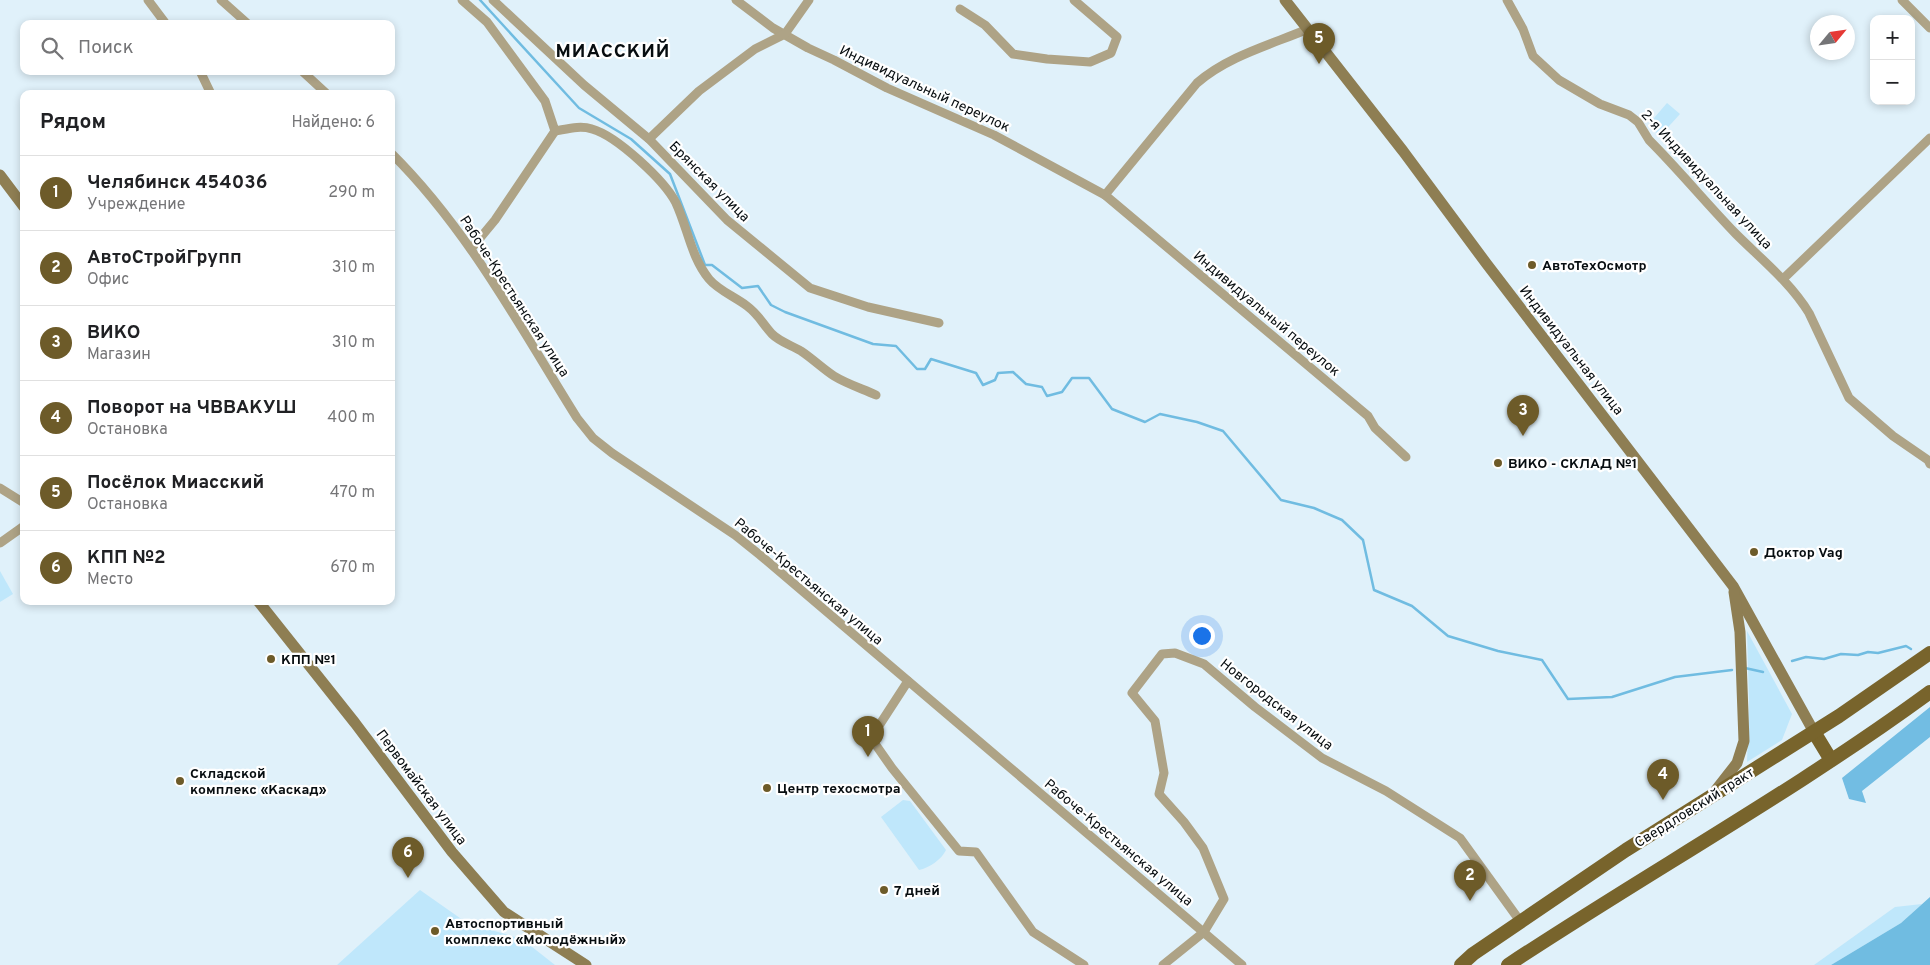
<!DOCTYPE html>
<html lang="ru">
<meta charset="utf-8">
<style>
:root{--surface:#fff;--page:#f6f6f6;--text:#202124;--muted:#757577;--line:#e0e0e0;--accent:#6d5b29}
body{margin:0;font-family:Overpass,sans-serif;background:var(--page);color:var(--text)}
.controls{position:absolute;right:15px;top:15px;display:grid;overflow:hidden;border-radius:10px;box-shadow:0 2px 8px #0003}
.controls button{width:45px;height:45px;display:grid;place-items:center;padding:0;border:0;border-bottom:1px solid var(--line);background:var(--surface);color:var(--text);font:25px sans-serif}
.compass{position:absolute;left:1810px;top:15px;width:45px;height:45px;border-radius:50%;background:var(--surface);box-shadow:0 2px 8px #0003;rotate:61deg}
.you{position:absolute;left:1201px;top:635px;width:18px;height:18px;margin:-12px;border:4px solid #fff;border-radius:50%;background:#1a73e8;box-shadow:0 0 0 8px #1a73e833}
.badge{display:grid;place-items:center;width:32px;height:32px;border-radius:50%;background:var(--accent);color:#fff;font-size:16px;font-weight:700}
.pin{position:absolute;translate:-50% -41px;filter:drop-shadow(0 1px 2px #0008)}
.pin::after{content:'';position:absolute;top:26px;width:18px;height:15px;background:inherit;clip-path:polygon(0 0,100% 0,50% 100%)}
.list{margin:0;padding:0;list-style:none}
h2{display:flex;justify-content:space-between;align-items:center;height:65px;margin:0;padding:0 20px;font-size:21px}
h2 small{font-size:16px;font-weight:400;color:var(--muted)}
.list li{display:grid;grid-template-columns:32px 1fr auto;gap:15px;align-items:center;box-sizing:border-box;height:75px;padding:0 20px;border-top:1px solid var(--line)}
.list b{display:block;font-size:19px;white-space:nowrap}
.list p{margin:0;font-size:16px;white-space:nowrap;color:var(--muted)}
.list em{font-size:16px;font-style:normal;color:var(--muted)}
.icon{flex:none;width:28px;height:28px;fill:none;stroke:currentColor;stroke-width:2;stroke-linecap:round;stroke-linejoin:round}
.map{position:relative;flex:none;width:1930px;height:965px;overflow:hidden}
.search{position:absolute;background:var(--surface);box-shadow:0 2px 8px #0003;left:20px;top:20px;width:375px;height:55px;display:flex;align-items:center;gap:12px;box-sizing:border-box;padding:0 18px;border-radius:10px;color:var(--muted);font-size:19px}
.panel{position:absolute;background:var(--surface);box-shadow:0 2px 8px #0003;left:20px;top:90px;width:375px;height:515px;border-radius:10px}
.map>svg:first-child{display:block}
.green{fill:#bfe7fb}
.forest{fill:#72bde3}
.water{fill:#70bce1}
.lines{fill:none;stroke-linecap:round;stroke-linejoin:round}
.stream{stroke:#70bce1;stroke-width:2.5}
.street{stroke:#aea386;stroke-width:9}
.secondary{stroke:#8e7e53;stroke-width:11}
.primary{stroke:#78642c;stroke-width:14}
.poi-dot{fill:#6d5b29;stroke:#fff;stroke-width:2}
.labels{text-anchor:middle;stroke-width:4.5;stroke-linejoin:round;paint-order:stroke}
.street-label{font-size:14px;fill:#070d10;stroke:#fff}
.poi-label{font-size:14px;font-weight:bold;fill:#070d10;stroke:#fff;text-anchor:start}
.district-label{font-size:19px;font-weight:bold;letter-spacing:1px;fill:#070d10;stroke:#fff}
</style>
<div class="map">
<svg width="1930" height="965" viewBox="0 0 1930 965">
<rect width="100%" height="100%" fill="#e0f1fa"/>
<!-- green -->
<g class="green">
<polygon points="1667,103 1680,114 1660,136 1648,125"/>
<polygon points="0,571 13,594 0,602"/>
<polygon points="1747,631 1792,714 1782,740 1747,762 1749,703"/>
<path d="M903 800 910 801 946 850C942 859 929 868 919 870L881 817Z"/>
<polygon points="420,890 467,923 522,939 555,965 337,965"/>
<polygon points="1922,904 1901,923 1831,965 1814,965 1895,907"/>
</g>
<!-- forest -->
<polygon class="forest" points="1930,707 1930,737 1862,791 1866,803 1849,799 1842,778"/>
<!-- water -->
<polygon class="water" points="1930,897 1930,965 1831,965 1901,923"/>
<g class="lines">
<!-- stream -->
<g class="stream">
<polyline points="480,0 579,108 631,139 670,174 705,265 712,265 742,288 758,286 771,305 785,312 873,344 896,346 917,369 925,369 931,359 976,373 983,385 995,380 998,373 1013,372 1026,384 1042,387 1047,396 1062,392 1072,378 1089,378 1112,409 1145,422 1160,414 1197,422 1223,431 1281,500 1314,508 1342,520 1363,540 1374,590 1412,606 1448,636 1498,651 1542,660 1568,699 1612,697 1675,677 1732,670"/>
<polyline points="1792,661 1806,657 1824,659 1841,654 1858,655 1868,652 1878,653 1906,646 1911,649"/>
<polyline points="1745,668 1763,672"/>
</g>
<!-- street -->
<g class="street">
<polyline points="148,0 166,24"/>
<polyline points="221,0 248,24"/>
<path d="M462 0 487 22 545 101 555 131C567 129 580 125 592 129 617 136 665 181 676 203 688 229 691 257 709 279 718 290 735 297 747 306 759 315 762 323 772 334 780 342 791 345 801 351 813 359 823 369 834 376 847 384 863 389 876 395"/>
<polyline points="493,0 584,85 649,139 727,220 810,288 868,307 939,323"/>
<polyline points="736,0 773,28 808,48 834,60 887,88 994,135 1105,195 1368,416 1375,428 1406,457"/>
<path d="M1507 0 1523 29 1533 56 1559 80 1600 104 1629 115 1638 122 1649 140C1679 170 1706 203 1736 234 1761 259 1790 282 1809 313L1849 398 1893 436 1928 460 1930 464"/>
<polyline points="1902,0 1930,28"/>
<polyline points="960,9 985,25 1013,54 1047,59 1090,62 1111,53 1117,37 1074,0"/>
<polyline points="200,71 211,94"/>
<polyline points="302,71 327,94"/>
<polyline points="649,139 699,91 755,49 785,34 809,0"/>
<path d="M391 153C468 229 520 327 577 418L593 438 612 453 735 535 760 555 1242 965"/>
<path d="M1105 195 1197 83C1228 56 1270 45 1308 29"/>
<polyline points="471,249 495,220 555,131"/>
<polyline points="1783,279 1930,138"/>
<polyline points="0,488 24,503"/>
<polyline points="0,543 24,526"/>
<polyline points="908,681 871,738 892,768 959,851 976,852 1033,932 1084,965"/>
<polyline points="1163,965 1204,932 1224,899 1203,848 1184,822 1159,794 1164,773 1155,721 1132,693 1162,654 1175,653 1204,664 1255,707 1322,758 1386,791 1460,838 1520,921"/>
</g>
<!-- secondary -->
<g class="secondary">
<polyline points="1285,0 1403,151 1486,263 1733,586 1814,732"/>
<polyline points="0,175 24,207"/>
<polyline points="258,601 355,723 452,852 504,912 586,965"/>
<polyline points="1716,790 1737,763 1744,741 1740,632 1734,592"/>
</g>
<!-- primary -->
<g class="primary">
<polyline points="1814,732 1831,760"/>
<polyline points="1461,965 1473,954 1626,850 1839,716 1930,653"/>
<path d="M1508 965C1647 873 1795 791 1930 692"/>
</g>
</g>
<!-- markers -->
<g class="poi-dot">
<circle cx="1532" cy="265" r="5"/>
<circle cx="1498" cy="463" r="5"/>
<circle cx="1754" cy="552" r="5"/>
<circle cx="271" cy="659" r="5"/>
<circle cx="180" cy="781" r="5"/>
<circle cx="767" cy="788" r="5"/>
<circle cx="884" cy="890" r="5"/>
<circle cx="435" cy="931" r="5"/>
</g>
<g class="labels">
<!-- street labels -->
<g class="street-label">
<text transform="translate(925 88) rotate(25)" y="5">Индивидуальный переулок</text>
<text transform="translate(1707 179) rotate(47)" y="5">2-я Индивидуальная улица</text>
<text transform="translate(710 181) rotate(45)" y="5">Брянская улица</text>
<text transform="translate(515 296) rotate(57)" y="5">Рабоче-Крестьянская улица</text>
<text transform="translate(1267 313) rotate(40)" y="5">Индивидуальный переулок</text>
<text transform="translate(1572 350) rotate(52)" y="5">Индивидуальная улица</text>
<text transform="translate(809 581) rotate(40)" y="5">Рабоче-Крестьянская улица</text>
<text transform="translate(1277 704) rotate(38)" y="5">Новгородская улица</text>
<text transform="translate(422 787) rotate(53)" y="5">Первомайская улица</text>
<text transform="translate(1694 807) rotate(-32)" y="5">Свердловский тракт</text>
<text transform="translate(1119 842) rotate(40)" y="5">Рабоче-Крестьянская улица</text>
</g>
<!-- poi labels -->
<g class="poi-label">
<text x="1542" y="270">АвтоТехОсмотр</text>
<text x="1508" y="468">ВИКО - СКЛАД №1</text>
<text x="1764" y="557">Доктор Vag</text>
<text x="281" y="664">КПП №1</text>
<text x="190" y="778">Складской<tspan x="190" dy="16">комплекс «Каскад»</tspan></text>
<text x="777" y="793">Центр техосмотра</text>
<text x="894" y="895">7 дней</text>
<text x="445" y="928">Автоспортивный<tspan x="445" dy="16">комплекс «Молодёжный»</tspan></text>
</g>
<!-- district labels -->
<g class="district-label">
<text x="613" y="57">МИАССКИЙ</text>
</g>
</g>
</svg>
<div class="controls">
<button>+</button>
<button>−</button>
</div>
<svg class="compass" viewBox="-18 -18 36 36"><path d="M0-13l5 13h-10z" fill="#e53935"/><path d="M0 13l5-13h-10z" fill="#757577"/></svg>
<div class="you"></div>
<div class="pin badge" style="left:868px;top:757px">1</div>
<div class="pin badge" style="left:1470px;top:901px">2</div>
<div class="pin badge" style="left:1523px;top:436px">3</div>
<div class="pin badge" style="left:1663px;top:800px">4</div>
<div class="pin badge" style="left:1319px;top:64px">5</div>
<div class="pin badge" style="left:408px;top:878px">6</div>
<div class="search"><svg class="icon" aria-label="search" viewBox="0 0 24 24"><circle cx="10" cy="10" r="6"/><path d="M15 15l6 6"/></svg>Поиск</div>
<section class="panel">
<h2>Рядом<small>Найдено: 6</small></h2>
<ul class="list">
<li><span class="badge">1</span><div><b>Челябинск 454036</b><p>Учреждение</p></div><em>290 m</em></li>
<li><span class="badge">2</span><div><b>АвтоСтройГрупп</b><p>Офис</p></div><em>310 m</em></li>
<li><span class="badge">3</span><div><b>ВИКО</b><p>Магазин</p></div><em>310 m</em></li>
<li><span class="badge">4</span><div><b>Поворот на ЧВВАКУШ</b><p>Остановка</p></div><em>400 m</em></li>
<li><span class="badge">5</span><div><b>Посёлок Миасский</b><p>Остановка</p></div><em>470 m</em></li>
<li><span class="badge">6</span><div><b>КПП №2</b><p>Место</p></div><em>670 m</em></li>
</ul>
</section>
</div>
